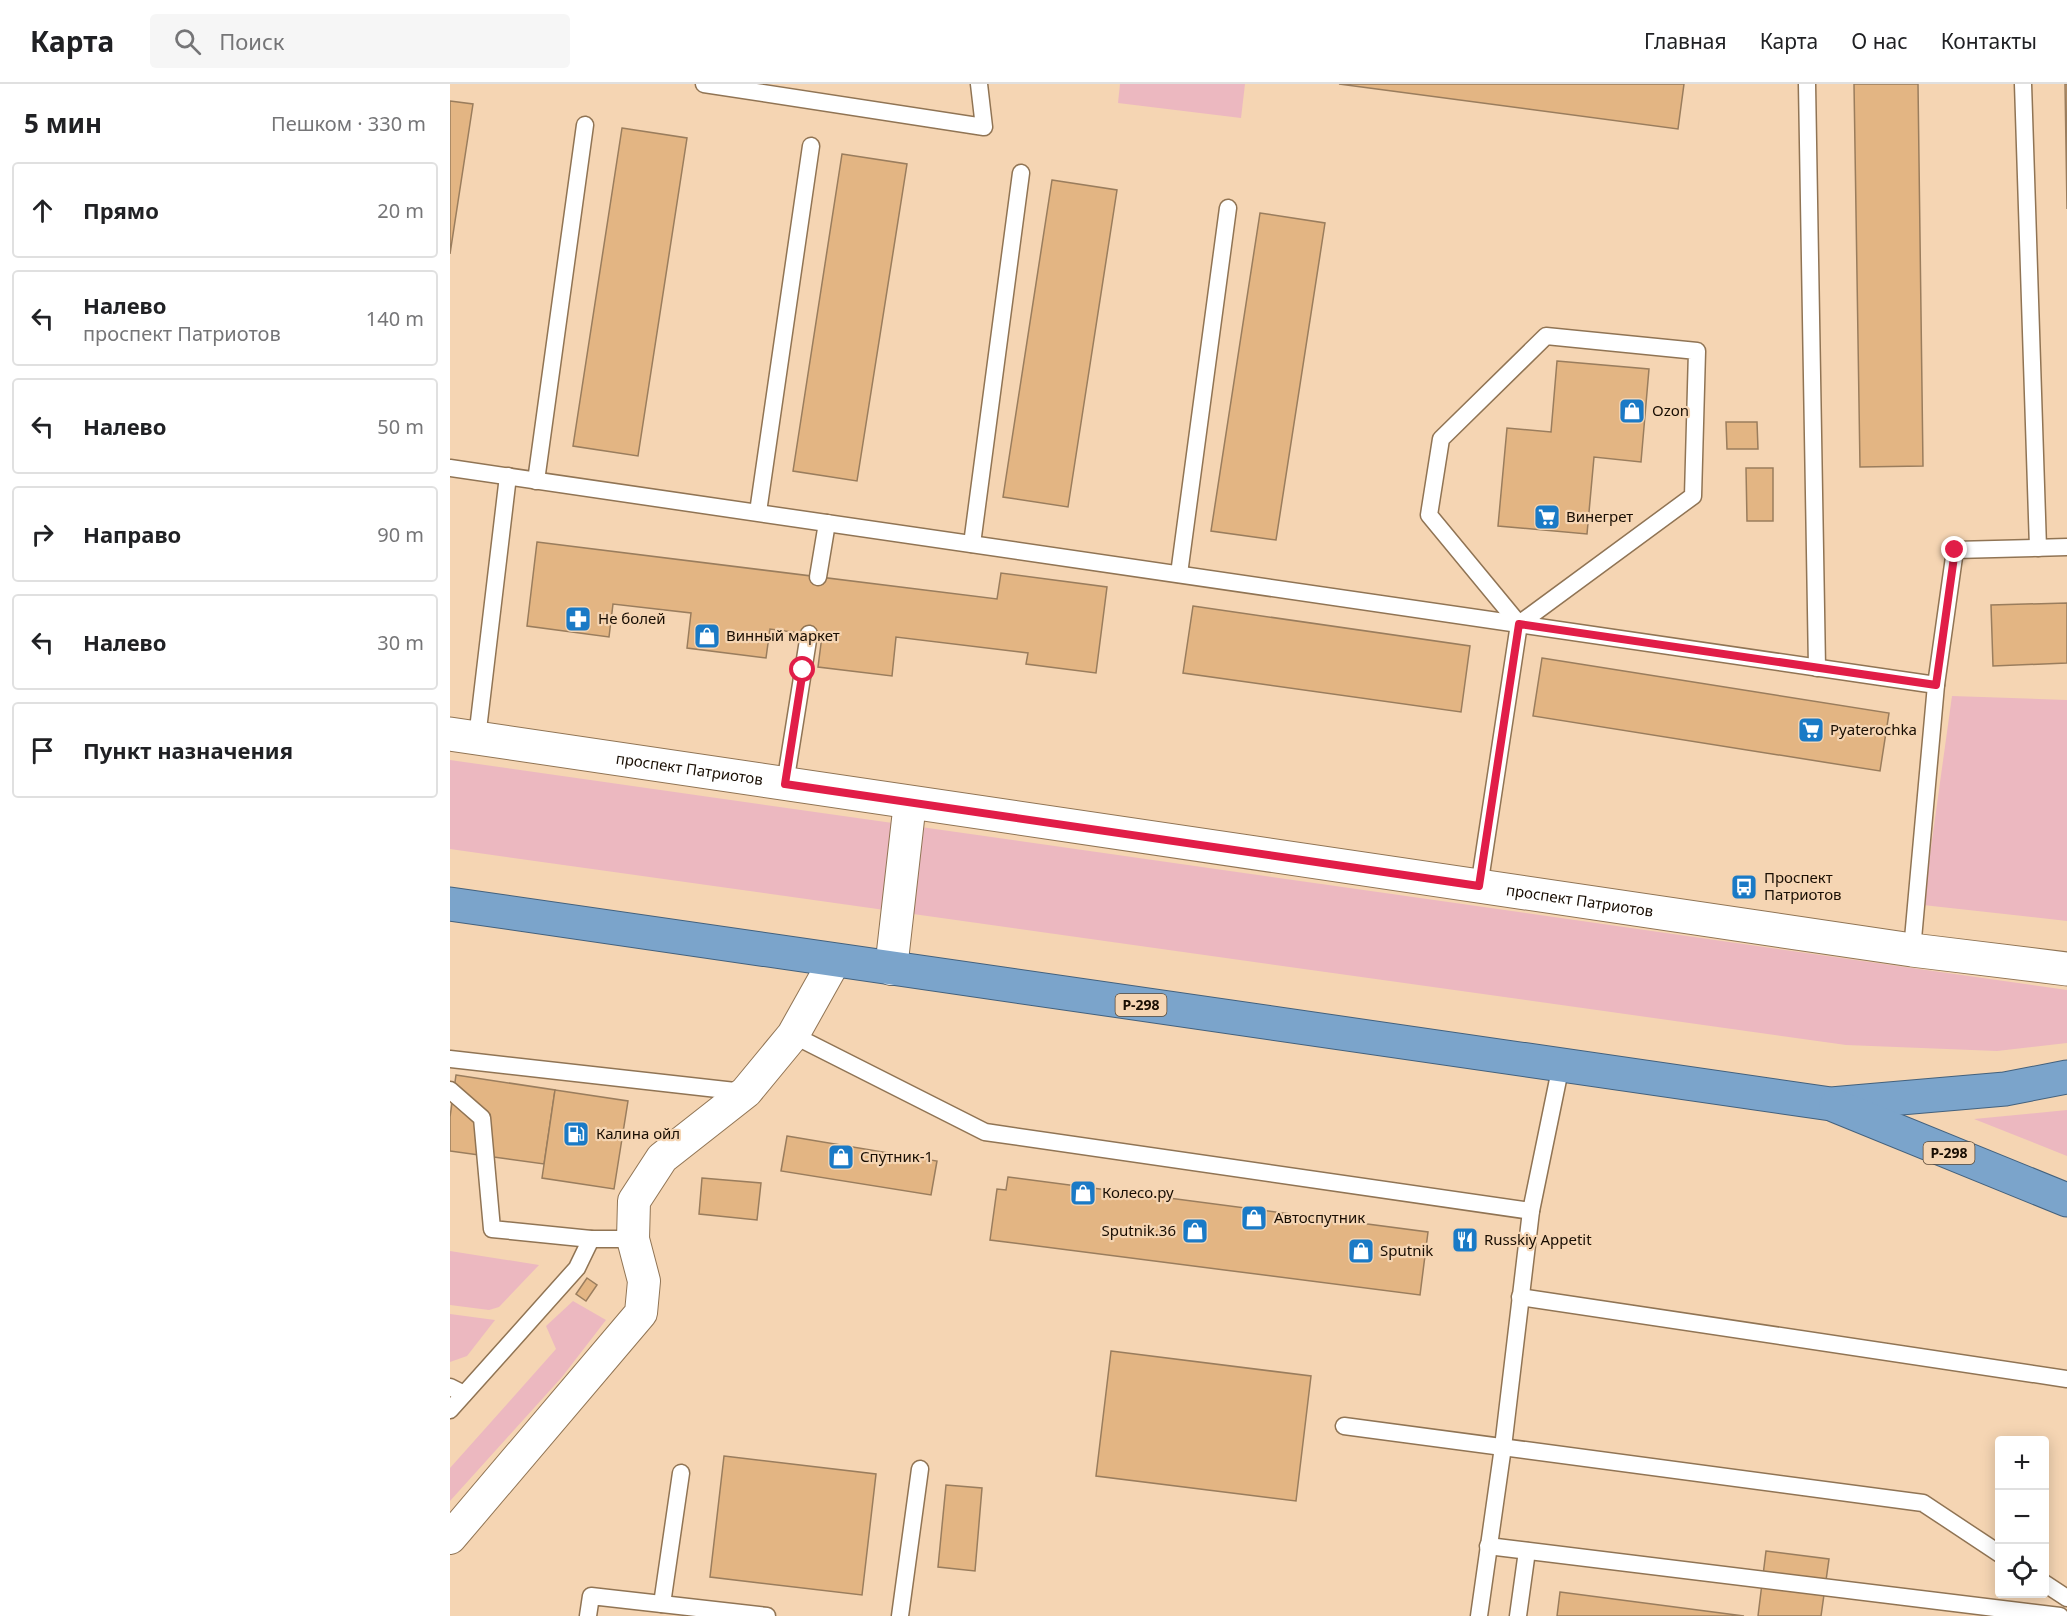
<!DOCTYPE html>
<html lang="ru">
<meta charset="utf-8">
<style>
:root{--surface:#fff;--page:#f6f6f6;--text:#202124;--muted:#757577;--line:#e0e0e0}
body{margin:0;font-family:"Noto Sans",sans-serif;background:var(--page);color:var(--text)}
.controls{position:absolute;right:18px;bottom:18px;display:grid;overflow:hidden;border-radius:6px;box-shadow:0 3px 15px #0003}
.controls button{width:54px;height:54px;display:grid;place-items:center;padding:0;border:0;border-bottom:2px solid var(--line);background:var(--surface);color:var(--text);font:30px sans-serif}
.stop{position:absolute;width:18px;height:18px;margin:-14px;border:4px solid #e11d48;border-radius:50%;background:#fff}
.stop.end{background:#e11d48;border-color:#fff;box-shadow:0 2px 6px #0008}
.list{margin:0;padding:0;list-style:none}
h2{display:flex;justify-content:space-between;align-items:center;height:78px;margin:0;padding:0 24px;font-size:26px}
h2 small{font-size:20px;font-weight:400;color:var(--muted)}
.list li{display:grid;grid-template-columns:39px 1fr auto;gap:18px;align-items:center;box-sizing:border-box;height:96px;margin:0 12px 12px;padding:0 12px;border:2px solid var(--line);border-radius:6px}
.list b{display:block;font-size:22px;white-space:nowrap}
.list p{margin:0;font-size:20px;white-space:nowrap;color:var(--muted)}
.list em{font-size:20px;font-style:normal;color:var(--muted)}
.icon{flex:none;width:33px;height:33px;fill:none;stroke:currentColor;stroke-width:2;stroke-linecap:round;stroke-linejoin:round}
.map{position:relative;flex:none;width:1617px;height:1532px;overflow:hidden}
header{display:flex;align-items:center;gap:36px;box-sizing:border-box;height:84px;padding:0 30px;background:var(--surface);border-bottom:2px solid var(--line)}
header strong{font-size:28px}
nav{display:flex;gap:33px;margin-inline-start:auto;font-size:21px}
.search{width:420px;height:54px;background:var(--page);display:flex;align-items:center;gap:15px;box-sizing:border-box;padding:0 21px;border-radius:6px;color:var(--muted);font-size:22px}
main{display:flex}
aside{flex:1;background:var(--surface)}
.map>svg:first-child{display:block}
.green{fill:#ecb8c0}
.building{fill:#e3b583;stroke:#9a7d5d;stroke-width:1.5}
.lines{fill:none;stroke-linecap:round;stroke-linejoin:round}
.service-casing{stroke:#907454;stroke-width:19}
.minor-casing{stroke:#907454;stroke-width:34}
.tertiary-casing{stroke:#907454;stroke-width:35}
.trunk-casing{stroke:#43617d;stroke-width:35}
.service{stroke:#fff;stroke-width:16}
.minor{stroke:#fff;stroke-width:32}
.tertiary{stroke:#fff;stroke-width:33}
.trunk{stroke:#7ba4cb;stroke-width:33}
.route{stroke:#e11d48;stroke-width:8}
.labels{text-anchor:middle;stroke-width:4.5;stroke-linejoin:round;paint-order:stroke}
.shield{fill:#f5d5b3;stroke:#5b4a38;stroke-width:1.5}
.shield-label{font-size:14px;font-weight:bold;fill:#190e03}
.poi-label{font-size:15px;fill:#190e03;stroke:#f5d5b3;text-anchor:start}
.street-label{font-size:15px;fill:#190e03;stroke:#f5d5b3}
</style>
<header>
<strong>Карта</strong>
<div class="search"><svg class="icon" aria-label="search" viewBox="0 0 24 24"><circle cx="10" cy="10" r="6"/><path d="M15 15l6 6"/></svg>Поиск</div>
<nav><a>Главная</a><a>Карта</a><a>О нас</a><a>Контакты</a></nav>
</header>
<main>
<aside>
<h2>5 мин<small>Пешком · 330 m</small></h2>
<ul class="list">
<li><svg class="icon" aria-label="ahead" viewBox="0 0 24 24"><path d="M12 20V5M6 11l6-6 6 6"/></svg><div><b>Прямо</b></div><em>20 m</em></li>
<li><svg class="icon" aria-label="left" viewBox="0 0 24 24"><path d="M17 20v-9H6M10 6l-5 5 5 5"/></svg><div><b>Налево</b><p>проспект Патриотов</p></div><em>140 m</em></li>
<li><svg class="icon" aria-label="left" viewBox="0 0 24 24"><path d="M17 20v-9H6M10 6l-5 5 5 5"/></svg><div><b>Налево</b></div><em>50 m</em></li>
<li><svg class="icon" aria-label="right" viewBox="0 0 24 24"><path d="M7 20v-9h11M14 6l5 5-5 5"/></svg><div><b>Направо</b></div><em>90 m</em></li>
<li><svg class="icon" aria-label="left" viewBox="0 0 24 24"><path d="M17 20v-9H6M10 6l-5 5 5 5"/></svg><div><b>Налево</b></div><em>30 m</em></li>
<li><svg class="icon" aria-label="arrive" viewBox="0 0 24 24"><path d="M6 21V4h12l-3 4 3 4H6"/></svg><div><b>Пункт назначения</b></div></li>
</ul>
</aside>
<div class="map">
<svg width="1617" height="1532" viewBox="0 0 1617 1532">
<rect width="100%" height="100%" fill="#f5d5b3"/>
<!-- green -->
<g class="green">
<polygon points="670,0 795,0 791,34 668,19"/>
<polygon points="1502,612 1617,616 1617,837 1473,821"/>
<polygon points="0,676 1617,906 1617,959 1547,967 1396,961 0,765"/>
<polygon points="1617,1026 1617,1072 1524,1035"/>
<polygon points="0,1167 89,1181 49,1223 39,1226 0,1221"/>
<polygon points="123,1217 156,1236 112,1293 0,1417 0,1384 106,1265 96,1242"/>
<polygon points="0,1230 45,1236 17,1272 0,1278"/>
</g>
<!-- building -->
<g class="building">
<polygon points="889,0 1234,0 1228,45"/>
<polygon points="1404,0 1468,0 1473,382 1410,383"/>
<polygon points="1615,0 1617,0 1617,125"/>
<polygon points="0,17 23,20 0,170"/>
<polygon points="172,44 237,54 188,372 123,362"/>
<polygon points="392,70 457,80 407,397 343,387"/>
<polygon points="602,96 667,106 618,423 553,413"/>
<polygon points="810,129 875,139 826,456 761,447"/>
<polygon points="1107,277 1199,285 1191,378 1144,373 1137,450 1048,442 1057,344 1101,348"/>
<polygon points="1276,338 1307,338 1308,365 1277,365"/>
<polygon points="1296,384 1323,384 1323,437 1297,437"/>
<polygon points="87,458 547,515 551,489 657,503 646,589 576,580 578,569 446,553 442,592 368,583 372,552 320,545 316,574 237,564 241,529 163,520 159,553 77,542"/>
<polygon points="1617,519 1617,579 1543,582 1541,521"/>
<polygon points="743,522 1020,562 1011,628 733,589"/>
<polygon points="1092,574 1439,629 1430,687 1083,632"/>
<polygon points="6,991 105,1006 94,1080 0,1067 0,1033"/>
<polygon points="105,1006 178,1017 164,1105 92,1094"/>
<polygon points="337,1052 487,1077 481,1111 331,1087"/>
<polygon points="558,1093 978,1148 970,1211 540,1156 547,1105 556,1106"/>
<polygon points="252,1094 311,1099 307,1136 249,1130"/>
<polygon points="137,1194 147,1201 136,1217 126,1210"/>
<polygon points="661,1267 861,1292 846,1417 646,1392"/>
<polygon points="274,1372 426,1390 412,1511 260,1493"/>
<polygon points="496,1401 532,1404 525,1487 488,1483"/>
<polygon points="1316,1467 1379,1475 1371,1532 1308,1532"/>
<polygon points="1110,1508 1294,1532 1107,1532"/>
</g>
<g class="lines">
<defs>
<g id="service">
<polyline points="254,0 534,43 529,0"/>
<polyline points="1357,0 1367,584"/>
<polyline points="1573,0 1588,464"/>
<polyline points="0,384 1486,601 1462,866"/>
<polyline points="86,397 135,41"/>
<polyline points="308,428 361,62"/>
<polyline points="522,460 571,89"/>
<polyline points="729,490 778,124"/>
<polyline points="368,493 377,439"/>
<polyline points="1486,601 1505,466 1617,463"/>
<polyline points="27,654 58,392"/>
<polyline points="335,700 359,550"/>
<polyline points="1029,803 1069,540 1243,412 1247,267 1096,252 991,355 979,431 1069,540"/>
<polyline points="343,951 535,1048 1081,1127"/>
<polyline points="0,975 294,1008"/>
<polyline points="0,1006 32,1034 42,1145 141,1155 183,1155"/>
<polyline points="1070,1213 1617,1295"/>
<polyline points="0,1303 14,1310"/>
<polyline points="0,1326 127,1184 141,1155"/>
<polyline points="894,1342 1473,1419 1550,1470"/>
<polyline points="1038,1462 1610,1532"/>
<polyline points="1594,1499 1617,1514"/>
<polyline points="212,1520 231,1389"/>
<polyline points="138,1532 141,1512 317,1532"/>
<polyline points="450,1532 470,1385"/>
<polyline points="1029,1532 1053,1363 1081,1127 1111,981"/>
<polyline points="1068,1532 1077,1467"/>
</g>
<g id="minor">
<polyline points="441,885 460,718"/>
<polyline points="0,1454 191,1229 194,1197 183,1155 184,1117 212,1074 296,1008 343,951 385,876"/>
</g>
<g id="tertiary">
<path id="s1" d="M0 650 1462 866 1617 885"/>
</g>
<g id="trunk">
<polyline points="0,820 1381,1020 1555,1005 1617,993"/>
<polyline points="1386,1022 1617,1116"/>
</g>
</defs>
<!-- service casing -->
<use href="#service" class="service-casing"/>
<!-- minor casing -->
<use href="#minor" class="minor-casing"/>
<!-- tertiary casing -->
<use href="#tertiary" class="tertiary-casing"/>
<!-- trunk casing -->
<use href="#trunk" class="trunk-casing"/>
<!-- service -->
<use href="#service" class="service"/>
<!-- minor -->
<use href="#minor" class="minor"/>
<!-- tertiary -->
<use href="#tertiary" class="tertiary"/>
<!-- trunk -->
<use href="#trunk" class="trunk"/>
</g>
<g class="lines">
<!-- route -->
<polyline class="route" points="353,586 335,700 1029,802 1069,540 1486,601 1505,466"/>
</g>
<!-- icons -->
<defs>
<symbol id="shop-square" viewBox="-11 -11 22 22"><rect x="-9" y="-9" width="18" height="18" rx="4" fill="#1a7ac6" stroke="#f5d5b3"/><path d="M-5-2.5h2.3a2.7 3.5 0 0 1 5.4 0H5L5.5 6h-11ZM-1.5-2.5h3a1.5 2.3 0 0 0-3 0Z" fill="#fff"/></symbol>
<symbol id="supermarket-square" viewBox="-11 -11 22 22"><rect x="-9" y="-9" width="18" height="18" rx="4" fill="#1a7ac6" stroke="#f5d5b3"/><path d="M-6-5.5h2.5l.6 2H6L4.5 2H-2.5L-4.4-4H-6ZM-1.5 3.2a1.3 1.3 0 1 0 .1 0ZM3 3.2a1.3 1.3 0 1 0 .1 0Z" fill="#fff"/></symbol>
<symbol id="pharmacy-square" viewBox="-11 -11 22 22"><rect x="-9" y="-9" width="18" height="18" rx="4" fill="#1a7ac6" stroke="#f5d5b3"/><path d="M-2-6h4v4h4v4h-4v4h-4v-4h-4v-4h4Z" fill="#fff"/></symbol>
<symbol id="bus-square" viewBox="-11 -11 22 22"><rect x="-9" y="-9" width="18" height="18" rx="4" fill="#1a7ac6" stroke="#f5d5b3"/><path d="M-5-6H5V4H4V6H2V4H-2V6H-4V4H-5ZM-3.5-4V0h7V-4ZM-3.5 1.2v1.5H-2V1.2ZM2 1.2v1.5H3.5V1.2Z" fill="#fff"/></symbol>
<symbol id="fuel-square" viewBox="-11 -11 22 22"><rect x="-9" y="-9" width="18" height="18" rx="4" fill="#1a7ac6" stroke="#f5d5b3"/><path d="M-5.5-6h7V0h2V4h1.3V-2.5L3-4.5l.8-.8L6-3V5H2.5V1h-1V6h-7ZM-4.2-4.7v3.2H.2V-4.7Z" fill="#fff"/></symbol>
<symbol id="restaurant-square" viewBox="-11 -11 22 22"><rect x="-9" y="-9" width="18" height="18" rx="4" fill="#1a7ac6" stroke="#f5d5b3"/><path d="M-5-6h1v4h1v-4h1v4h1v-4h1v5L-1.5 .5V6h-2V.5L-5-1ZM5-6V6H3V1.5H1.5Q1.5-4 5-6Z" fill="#fff"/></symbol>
</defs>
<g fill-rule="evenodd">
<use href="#shop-square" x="1167" y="312" width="30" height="30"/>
<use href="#supermarket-square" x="1082" y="418" width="30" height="30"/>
<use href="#pharmacy-square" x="113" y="520" width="30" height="30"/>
<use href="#shop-square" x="242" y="537" width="30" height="30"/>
<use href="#supermarket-square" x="1346" y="631" width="30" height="30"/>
<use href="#bus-square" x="1279" y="788" width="30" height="30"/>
<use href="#fuel-square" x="111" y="1035" width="30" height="30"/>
<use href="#shop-square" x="376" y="1058" width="30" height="30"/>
<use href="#shop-square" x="618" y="1094" width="30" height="30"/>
<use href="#shop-square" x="789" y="1119" width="30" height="30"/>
<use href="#shop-square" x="730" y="1132" width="30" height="30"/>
<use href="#restaurant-square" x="1000" y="1141" width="30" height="30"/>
<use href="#shop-square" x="896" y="1152" width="30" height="30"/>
</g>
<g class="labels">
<!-- shield labels -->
<g class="shield">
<rect x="665.5" y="910" width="51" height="22" rx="4.5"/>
<rect x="1473.5" y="1058" width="51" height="22" rx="4.5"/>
</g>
<g class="shield-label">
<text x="691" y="926">Р-298</text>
<text x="1499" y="1074">Р-298</text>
</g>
<!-- poi labels -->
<g class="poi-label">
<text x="1202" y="332">Ozon</text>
<text x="1116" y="438">Винегрет</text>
<text x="148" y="540">Не болей</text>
<text x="276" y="557">Винный маркет</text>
<text x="1380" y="651">Pyaterochka</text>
<text x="1314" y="799">Проспект<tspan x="1314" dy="17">Патриотов</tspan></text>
<text x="146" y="1055">Калина ойл</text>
<text x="410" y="1078">Спутник-1</text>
<text x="652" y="1114">Колесо.ру</text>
<text x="824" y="1139">Автоспутник</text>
<text x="726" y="1152" text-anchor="end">Sputnik.36</text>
<text x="1034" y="1161">Russkiy Appetit</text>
<text x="930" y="1172">Sputnik</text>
</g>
<!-- street labels -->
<g class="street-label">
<text dy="5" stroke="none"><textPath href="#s1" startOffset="242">проспект Патриотов</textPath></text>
<text dy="5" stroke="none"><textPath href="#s1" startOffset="1142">проспект Патриотов</textPath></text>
</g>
</g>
</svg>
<div class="controls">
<button>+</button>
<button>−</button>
<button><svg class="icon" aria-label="locate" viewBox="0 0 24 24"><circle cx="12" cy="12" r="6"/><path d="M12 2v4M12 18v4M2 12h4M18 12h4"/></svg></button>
</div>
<div class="stop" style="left:353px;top:586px"></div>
<div class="stop end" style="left:1505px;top:466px"></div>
</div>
</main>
